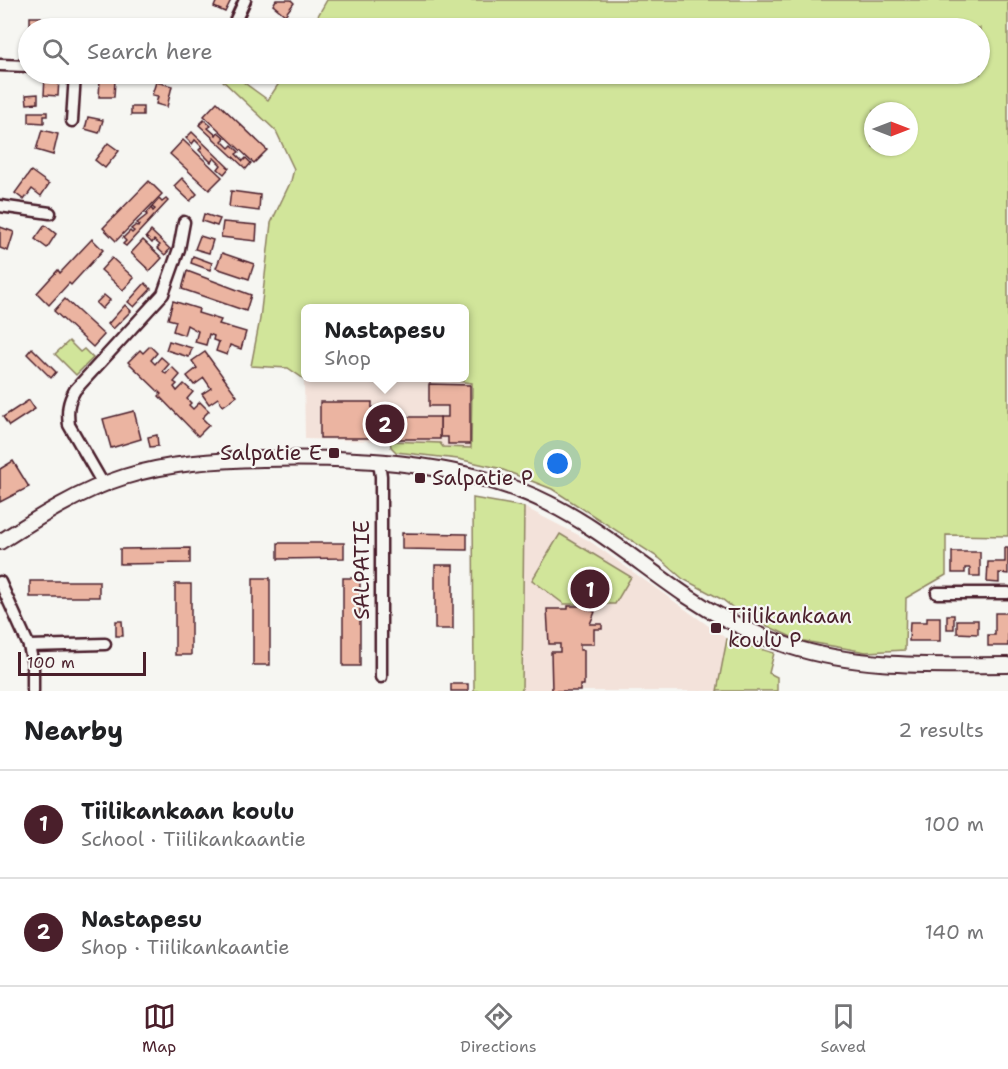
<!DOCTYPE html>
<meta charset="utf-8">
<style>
:root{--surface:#fff;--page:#f6f6f6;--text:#202124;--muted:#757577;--line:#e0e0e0;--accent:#4a1f2b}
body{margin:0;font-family:"Shantell Sans",sans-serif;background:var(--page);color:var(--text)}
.compass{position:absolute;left:864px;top:102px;width:54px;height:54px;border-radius:50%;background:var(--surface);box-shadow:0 2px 4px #0004;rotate:90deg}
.scale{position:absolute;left:18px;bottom:15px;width:128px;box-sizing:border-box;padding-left:6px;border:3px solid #4a1f2b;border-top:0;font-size:16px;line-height:21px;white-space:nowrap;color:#4a1f2b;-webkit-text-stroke:4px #f6f6f2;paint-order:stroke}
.you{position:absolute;left:558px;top:464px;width:21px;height:21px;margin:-15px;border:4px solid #fff;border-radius:50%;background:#1a73e8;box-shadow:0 0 0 9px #1a73e833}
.badge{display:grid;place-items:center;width:39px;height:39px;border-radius:50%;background:var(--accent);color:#fff;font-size:20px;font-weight:700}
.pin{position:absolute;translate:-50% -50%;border:3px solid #fff;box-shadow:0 2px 6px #0006}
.popup{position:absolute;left:301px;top:304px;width:168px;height:78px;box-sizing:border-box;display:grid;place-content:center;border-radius:9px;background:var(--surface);filter:drop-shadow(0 2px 4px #0005);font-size:20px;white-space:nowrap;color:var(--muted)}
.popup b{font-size:22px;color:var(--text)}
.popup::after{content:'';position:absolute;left:50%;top:100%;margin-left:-12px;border:12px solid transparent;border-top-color:var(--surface)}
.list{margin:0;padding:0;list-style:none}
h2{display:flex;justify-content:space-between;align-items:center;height:78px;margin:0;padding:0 24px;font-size:26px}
h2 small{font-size:20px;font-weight:400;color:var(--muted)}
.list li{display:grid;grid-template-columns:39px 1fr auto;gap:18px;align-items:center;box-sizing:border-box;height:108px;padding:0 24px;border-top:2px solid var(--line)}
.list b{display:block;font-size:22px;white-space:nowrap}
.list p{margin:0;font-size:20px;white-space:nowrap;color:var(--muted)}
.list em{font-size:20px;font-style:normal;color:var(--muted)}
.icon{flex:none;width:33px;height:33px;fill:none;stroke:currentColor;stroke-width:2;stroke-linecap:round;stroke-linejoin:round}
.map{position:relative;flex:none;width:1008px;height:691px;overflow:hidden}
.search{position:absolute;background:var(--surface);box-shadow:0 2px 4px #0004;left:18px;right:18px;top:18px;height:66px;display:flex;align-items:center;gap:15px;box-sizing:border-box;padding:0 21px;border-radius:33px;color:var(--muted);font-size:22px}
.sheet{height:294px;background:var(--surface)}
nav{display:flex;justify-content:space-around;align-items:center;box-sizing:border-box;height:84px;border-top:2px solid var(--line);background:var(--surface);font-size:16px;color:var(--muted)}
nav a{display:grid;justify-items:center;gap:3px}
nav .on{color:var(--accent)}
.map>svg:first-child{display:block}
.built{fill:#f3e2da}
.green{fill:#d1e59a;stroke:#8e8262;stroke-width:1.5;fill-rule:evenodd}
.building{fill:#ebb4a1;stroke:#4a1f2b;stroke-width:1.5}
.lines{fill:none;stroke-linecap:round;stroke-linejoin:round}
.minor-casing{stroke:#4a1f2b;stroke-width:15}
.tertiary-casing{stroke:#4a1f2b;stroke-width:18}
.minor{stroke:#f6f6f2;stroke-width:10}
.tertiary{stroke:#f6f6f2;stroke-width:14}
.poi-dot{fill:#4a1f2b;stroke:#f6f6f2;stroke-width:2}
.labels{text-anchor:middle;stroke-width:4.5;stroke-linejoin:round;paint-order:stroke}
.poi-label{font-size:21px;fill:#4a1f2b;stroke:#f6f6f2;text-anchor:start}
.street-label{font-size:21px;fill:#4a1f2b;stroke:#f6f6f2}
</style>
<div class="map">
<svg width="1008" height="691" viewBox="0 0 1008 691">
<rect width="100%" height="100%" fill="#f6f6f2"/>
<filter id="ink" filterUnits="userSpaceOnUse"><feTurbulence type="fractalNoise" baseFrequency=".0167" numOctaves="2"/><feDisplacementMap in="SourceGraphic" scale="12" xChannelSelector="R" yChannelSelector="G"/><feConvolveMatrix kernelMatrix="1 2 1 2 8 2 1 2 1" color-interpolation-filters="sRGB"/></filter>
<g filter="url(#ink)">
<!-- built -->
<g class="built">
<polygon points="336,378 432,378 472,383 471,448 443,447 440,443 305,439 304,379"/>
<polygon points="524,507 588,540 727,639 717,691 522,691"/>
</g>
<!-- green -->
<g class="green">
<path d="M327 0H1008V536L946 535V575L906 598 905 650 866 652 798 640 741 614 723 600 683 579 659 558 552 489 498 468 458 459 396 452 391 447 390 441 440 443 443 447 471 448 472 383 432 378H464V308H306V378H336L304 379 288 368 251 366 260 319 271 223 291 181 294 169 276 131 220 78 222 74H232L268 100 285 74H980V28H311ZM873 111H909V147H873Z"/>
<polygon points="69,341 80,352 84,349 93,358 76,375 55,354"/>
<polygon points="473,498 524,507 522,691 474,691"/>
<polygon points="560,534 631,577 615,604 564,604 532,580"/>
<polygon points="727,639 774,653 769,673 777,677 777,691 717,691"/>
</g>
<!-- building -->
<g class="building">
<polygon points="217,0 231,0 225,12 214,7"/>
<polygon points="276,0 291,0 294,3 285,15 273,5"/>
<rect x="30" y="17" width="11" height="9"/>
<polygon points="45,77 59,78 58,96 44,95"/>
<polygon points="100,79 115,80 114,97 99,97"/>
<polygon points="156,82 172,86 167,107 156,104 158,96 152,95"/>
<polygon points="38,94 38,103 27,104 26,95"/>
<polygon points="217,102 267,150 254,163 204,116"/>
<rect x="131" y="107" width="12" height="8"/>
<polygon points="29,112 47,112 47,116 44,116 44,123 29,122"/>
<polygon points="88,117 103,120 99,133 85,129"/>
<polygon points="204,120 211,126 208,128 216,135 218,132 225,138 222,141 229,148 232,145 239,152 236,154 243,161 246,158 251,163 246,169 199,125"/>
<polygon points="42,130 58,134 53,155 36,150"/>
<polygon points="192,132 229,168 224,174 218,169 221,165 214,158 211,162 199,150 202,147 195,140 192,144 186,138"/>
<polygon points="183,140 222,177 209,190 170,154"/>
<polygon points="108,143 119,151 105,168 95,160"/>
<polygon points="31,171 49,184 41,196 32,189 24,200 15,193"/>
<polygon points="182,178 197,194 190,201 174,186"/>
<polygon points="149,181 162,194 116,241 103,228"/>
<polygon points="231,191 260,195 259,211 229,207"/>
<polygon points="159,199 162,202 166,199 168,201 126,246 123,244 126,241 123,238 130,231 132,233 134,231 131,229 136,225 138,227 140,225 137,223 147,215 146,214 151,208 153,211 155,209 152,207"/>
<polygon points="204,214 220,219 217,226 202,221"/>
<polygon points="223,222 257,225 256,241 221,237"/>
<polygon points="45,225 56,234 47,248 35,239"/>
<polygon points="0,227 14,232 8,251 0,248"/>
<polygon points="151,231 170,249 165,255 157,248 160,245 154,240 152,243 146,237"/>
<polygon points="200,236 213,240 209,253 195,249"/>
<polygon points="92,239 103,250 71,285 69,283 49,305 37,293 58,270 60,273"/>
<polygon points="143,240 162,258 150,271 131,253"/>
<polygon points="222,253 254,264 249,279 216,268"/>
<polygon points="193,256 212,263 210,270 191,263"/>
<polygon points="112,258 134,278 123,290 101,270"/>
<polygon points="187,271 251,295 246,311 182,289"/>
<polygon points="145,283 151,289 134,307 128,302"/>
<polygon points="104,295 110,300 102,309 96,303"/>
<polygon points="65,299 104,335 93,347 54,311"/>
<polygon points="173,301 199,309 198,313 221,320 219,324 246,332 241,349 230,345 227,355 216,351 219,342 213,340 214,336 209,334 206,345 195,342 198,331 187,325 184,335 173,331 176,321 168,319"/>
<polygon points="125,305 131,311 113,329 108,324"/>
<polygon points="169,341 192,348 189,357 166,350"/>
<polygon points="150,346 157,353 151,360 155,364 161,357 169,364 163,371 166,374 172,367 180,375 174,382 177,384 174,387 177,391 184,384 193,392 187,399 191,403 189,405 193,409 200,402 209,411 202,418 209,425 198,436 159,396 161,394 128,362 140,350 143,353"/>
<polygon points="32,348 56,372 51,378 27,354"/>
<polygon points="205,352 237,396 223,406 218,398 209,404 202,394 211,388 204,378 194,385 187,376 197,368 192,361"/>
<polygon points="429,384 470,385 470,444 448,444 448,437 440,437 440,417 448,417 448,406 429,406"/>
<polygon points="29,400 35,409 9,426 3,417"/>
<polygon points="320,402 372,402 371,438 320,438"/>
<polygon points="134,411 141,439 111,448 103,419"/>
<rect x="389" y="417" width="51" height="22"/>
<polygon points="157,435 158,446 150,447 148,437"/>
<polygon points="13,461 29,487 0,502 0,469"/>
<polygon points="402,533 467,534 467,550 402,549"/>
<polygon points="278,543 344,543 344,558 278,559"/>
<polygon points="190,548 190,563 120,564 120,549"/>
<polygon points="1005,548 1008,548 1008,574 999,573 999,583 987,582 988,562 1005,562"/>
<polygon points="952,552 980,552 980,576 970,576 970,568 965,568 965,573 952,573"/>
<rect x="435" y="565" width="18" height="64"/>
<rect x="253" y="578" width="17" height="87"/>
<rect x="343" y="578" width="17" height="88"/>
<rect x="30" y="581" width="69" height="16"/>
<rect x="175" y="584" width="16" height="71"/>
<polygon points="568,606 587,606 587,609 595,612 590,624 602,624 602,629 594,629 594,644 580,644 580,650 584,650 584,685 580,685 580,691 552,691 551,652 560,652 560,644 549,644 547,609 568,609"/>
<polygon points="995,613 1008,613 1008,646 988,646 988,635 995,635"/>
<rect x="947" y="615" width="7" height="14"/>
<polygon points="927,617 940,617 940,641 909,641 910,622 927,622"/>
<polygon points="957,620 978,620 978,634 957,633"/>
<polygon points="116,621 122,621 123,636 116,636"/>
<rect x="451" y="684" width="17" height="7"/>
</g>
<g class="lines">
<defs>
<g id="minor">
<polyline points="232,28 245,0"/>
<polyline points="0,65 28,66"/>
<polyline points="72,121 75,74"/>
<polyline points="0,206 50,213"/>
<polyline points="379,463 381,476 381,677"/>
<path d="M103 484 69 425C67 411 68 402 75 390L163 294 179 249 184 222"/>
<polyline points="0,582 29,646 33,664 33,691"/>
<polyline points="937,593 1008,593"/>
<polyline points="29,646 105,644"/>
</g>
<path id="tertiary" d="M0 542C39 517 79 491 124 477 168 463 216 460 263 459 354 457 465 461 548 503 599 528 641 565 687 596 718 617 753 634 789 646 860 669 934 665 1008 665"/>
</defs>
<!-- minor casing -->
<use href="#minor" class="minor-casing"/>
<!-- tertiary casing -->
<use href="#tertiary" class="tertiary-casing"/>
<!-- minor -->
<use href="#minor" class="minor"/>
<!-- tertiary -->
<use href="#tertiary" class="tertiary"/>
</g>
</g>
<!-- markers -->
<g class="poi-dot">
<rect x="328" y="447" width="12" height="12" rx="3"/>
<rect x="414" y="472" width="12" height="12" rx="3"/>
<rect x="710" y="622" width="12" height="12" rx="3"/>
</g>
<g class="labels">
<!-- poi labels -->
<g class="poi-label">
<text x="322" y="460" text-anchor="end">Salpatie E</text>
<text x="432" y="485">Salpatie P</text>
<text x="728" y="623">Tiilikankaan<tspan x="728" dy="24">koulu P</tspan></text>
</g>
<!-- street labels -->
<g class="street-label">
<text transform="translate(362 570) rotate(-90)" y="7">SALPATIE</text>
</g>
</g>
</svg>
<svg class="compass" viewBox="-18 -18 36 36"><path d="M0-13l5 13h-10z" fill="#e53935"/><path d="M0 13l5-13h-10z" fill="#757577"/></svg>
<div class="scale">100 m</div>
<div class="you"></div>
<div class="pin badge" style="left:590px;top:589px">1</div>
<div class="pin badge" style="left:385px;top:424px">2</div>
<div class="popup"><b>Nastapesu</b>Shop</div>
<div class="search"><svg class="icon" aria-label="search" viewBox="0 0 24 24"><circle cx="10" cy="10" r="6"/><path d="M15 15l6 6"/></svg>Search here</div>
</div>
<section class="sheet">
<h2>Nearby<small>2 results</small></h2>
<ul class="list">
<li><span class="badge">1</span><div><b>Tiilikankaan koulu</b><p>School · Tiilikankaantie</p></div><em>100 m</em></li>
<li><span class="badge">2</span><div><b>Nastapesu</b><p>Shop · Tiilikankaantie</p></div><em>140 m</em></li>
</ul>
</section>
<nav>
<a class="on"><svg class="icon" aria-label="map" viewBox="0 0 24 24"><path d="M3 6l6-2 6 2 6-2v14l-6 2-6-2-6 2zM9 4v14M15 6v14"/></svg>Map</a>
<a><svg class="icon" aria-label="directions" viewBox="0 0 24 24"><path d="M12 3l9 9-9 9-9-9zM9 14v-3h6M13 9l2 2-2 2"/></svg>Directions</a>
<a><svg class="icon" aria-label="saved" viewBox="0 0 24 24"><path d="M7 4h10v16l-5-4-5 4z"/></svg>Saved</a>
</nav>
